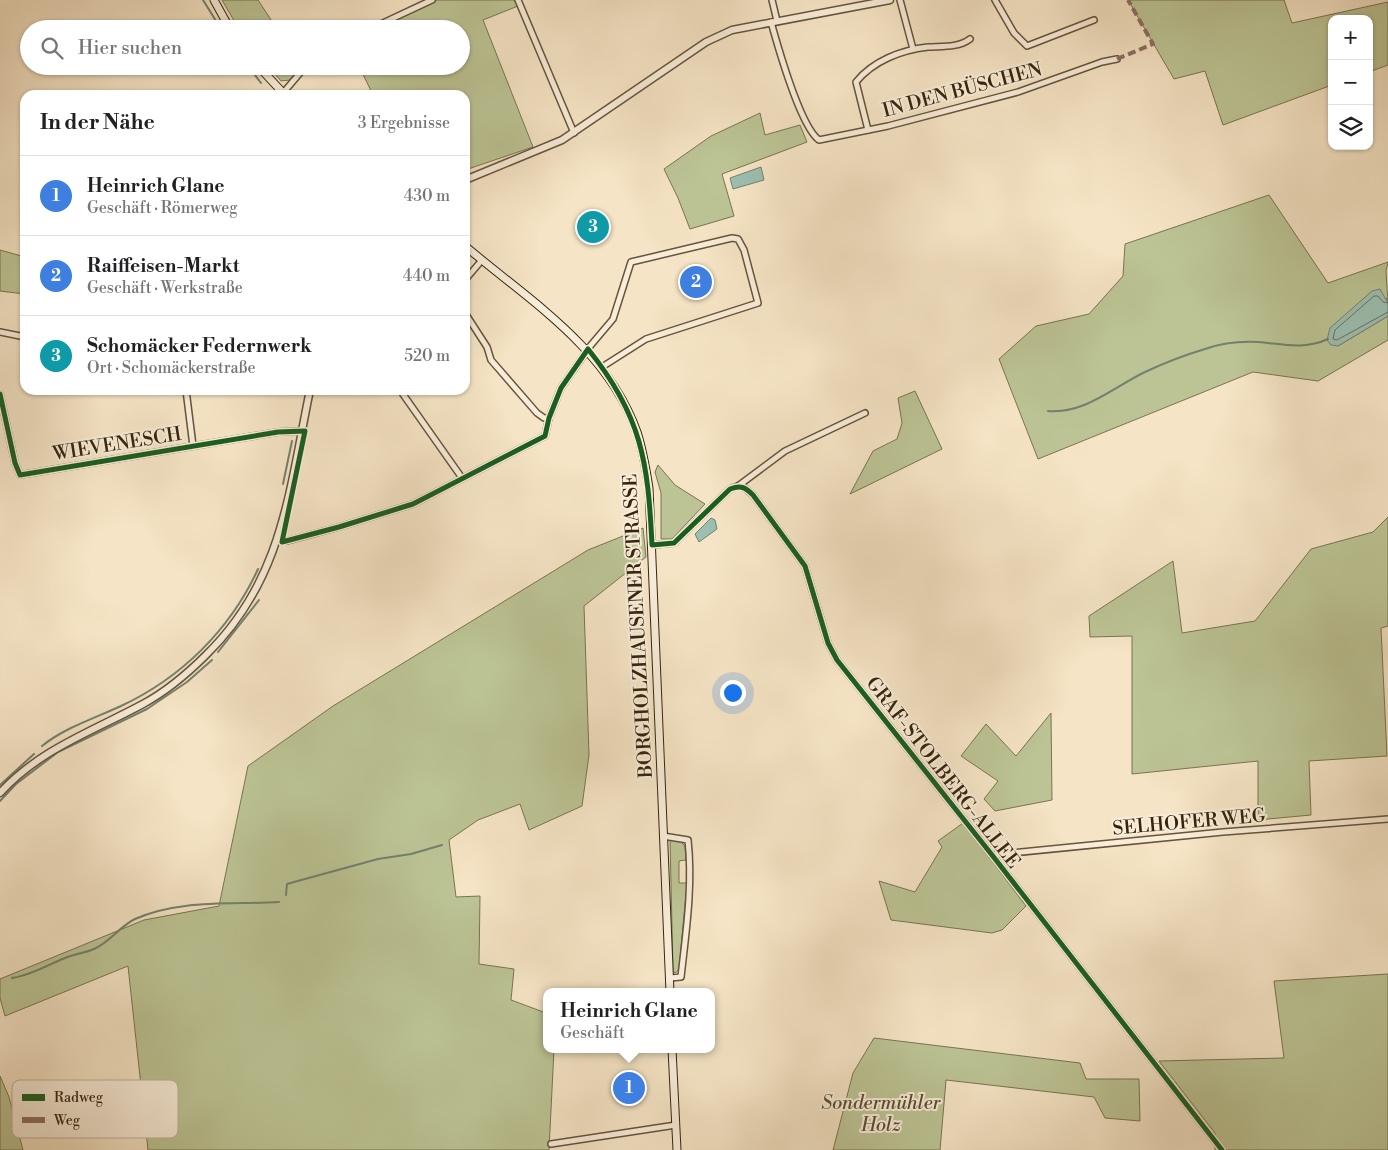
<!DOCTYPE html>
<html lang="de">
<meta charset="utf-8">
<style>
:root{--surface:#fff;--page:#f2f2f2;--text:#202124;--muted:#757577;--line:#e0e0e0;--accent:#2563eb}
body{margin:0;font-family:"Libre Bodoni",serif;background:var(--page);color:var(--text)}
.controls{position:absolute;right:15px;top:15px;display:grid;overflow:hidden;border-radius:10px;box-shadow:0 1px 4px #0004}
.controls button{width:45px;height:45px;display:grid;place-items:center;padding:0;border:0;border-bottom:1px solid var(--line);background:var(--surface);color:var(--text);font:25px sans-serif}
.you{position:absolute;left:732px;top:692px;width:18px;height:18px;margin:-12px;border:4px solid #fff;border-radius:50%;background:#1a73e8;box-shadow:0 0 0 8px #1a73e833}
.badge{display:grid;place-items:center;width:32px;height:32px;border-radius:50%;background:var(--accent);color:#fff;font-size:16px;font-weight:700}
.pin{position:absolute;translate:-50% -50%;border:2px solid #fff;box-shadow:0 1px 5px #0006}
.popup{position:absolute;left:543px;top:988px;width:172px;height:65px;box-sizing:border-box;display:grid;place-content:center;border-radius:10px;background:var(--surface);filter:drop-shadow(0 1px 4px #0005);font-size:16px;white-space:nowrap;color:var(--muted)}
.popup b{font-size:19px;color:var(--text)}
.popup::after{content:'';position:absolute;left:50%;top:100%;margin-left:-10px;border:10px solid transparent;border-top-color:var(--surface)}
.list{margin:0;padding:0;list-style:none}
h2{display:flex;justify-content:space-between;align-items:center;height:65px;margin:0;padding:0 20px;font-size:21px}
h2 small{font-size:16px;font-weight:400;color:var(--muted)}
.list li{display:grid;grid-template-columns:32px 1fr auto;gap:15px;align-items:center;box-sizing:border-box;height:80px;padding:0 20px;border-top:1px solid var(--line)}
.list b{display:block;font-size:19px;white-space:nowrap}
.list p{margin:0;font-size:16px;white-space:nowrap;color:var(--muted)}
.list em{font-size:16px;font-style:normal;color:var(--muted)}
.icon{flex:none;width:28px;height:28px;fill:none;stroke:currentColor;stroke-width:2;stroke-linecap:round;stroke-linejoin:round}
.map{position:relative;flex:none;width:1388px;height:1150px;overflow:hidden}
.search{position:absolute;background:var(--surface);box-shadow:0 1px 4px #0004;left:20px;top:20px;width:450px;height:55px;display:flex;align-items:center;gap:12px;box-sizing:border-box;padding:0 18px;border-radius:28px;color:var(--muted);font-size:19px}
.panel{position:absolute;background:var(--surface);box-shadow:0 1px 4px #0004;left:20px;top:90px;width:450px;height:305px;border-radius:15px}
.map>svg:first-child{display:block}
.green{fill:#bcc495;stroke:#797451}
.water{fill:#9cbfb1;stroke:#73816f}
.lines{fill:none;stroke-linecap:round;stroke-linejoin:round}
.shore{stroke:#69725f;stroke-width:1}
.stream{stroke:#73816f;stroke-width:2}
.minor-casing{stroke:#66543b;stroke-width:8}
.tertiary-casing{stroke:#66543b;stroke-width:9}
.secondary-casing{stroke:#36240d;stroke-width:9}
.minor{stroke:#f8edd9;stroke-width:5}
.tertiary{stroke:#f8edd9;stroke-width:6}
.secondary{stroke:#f8edd9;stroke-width:7}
.quiet{stroke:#8d6e63;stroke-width:4;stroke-dasharray:8 4;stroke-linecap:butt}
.cycleway-casing{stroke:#f8edd9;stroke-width:8}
.cycleway{stroke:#1b5e20;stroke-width:5}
.labels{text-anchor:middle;stroke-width:4;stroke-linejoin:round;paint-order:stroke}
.street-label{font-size:19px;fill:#36240d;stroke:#f8edd9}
.park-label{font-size:19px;font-style:italic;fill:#584c2f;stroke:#f8edd9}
.key{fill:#f8edd9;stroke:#beb19c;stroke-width:1}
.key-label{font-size:14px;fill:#36240d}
</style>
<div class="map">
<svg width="1388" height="1150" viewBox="0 0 1388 1150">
<rect width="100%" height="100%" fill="#f5e4c5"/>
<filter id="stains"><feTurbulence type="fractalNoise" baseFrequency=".004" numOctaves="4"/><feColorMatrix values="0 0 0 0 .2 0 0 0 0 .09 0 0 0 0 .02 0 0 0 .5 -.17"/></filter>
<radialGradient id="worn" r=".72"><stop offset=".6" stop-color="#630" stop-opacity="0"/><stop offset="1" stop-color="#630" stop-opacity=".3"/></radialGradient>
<!-- green -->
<g class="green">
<polygon points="222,0 258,0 277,29 239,29"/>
<polygon points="437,0 515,0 518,6 483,20 533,147 465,170 465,95 373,95 359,66 461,66 461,29 375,29"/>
<polygon points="1128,0 1284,0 1292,23 1388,2 1388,65 1369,72 1369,19 1332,19 1332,85 1223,125 1205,71 1174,79"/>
<polygon points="268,66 302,66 290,80 281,81"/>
<polygon points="760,113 765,135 800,125 807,142 722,174 734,216 690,229 678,198 664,169 711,136"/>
<polygon points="1269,195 1328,283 1388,262 1386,271 1388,303 1386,298 1338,346 1388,316 1388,340 1318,381 1253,372 1038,459 999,359 1036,326 1089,314 1123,276 1125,244"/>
<polygon points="0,250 25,257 25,294 0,291"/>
<polygon points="915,391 942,449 850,494 873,451 897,439 902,423 898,398"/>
<polygon points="658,465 675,485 705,504 672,539 661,539 661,493 655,472"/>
<polygon points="1388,517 1388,626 1381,628 1387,756 1309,761 1311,815 1258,820 1258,761 1132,774 1132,636 1090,637 1089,616 1173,561 1182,633 1255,621 1311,549 1373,532"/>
<polygon points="643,528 646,557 584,606 589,755 582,806 529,830 520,804 478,820 449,840 456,897 480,896 479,964 514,969 511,1000 546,1013 546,1049 554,1049 549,1150 148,1150 128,966 5,1016 0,998 0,979 144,920 219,906 248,766 333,706 588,550"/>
<polygon points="1051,713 1052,800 995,811 984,799 998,781 961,756 986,724 1016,756"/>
<polygon points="963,823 1026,906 1002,930 992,933 891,920 879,881 915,892 942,847 938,841"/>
<polygon points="670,840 679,840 685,846 686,860 679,861 679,883 687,883 679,970 675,973 673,970"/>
<polygon points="1388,974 1388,1150 1215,1150 1215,1133 1159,1061 1284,1058 1274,981"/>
<polygon points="874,1038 1080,1063 1086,1079 1139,1079 1140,1121 1105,1118 1094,1097 946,1080 940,1150 833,1150 853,1073"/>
<polygon points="0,1076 9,1097 23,1150 0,1150"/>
</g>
<!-- water -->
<g class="water">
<polygon points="761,167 764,180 733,189 730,178"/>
<polygon points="1380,289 1388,303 1388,316 1338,346 1331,345 1327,340 1330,328 1372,291"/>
<polygon points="711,518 715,520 717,529 699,542 695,534"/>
</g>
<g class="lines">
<!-- shore -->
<polyline class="shore" points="1388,303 1383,302 1378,296 1374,296 1335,330 1333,339 1337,340 1388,312"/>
<!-- stream -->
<g class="stream">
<polyline points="203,0 221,29"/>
<polyline points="248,66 261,83"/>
<path d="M1048 411C1085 414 1112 388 1145 372 1164 363 1185 355 1205 349 1222 343 1239 341 1258 342 1283 344 1304 350 1328 339"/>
<polyline points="283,484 292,441"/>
<polyline points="218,652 259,600"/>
<path d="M42 746C64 728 95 718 121 706 181 678 230 630 258 569"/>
<polyline points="0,785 34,754"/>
<polyline points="0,801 16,784 58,752 147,709 187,682 212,660"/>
<polyline points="286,895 287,884 294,882 378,859 411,854 442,845"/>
<path d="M12 978C32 975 47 965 65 958 74 954 85 953 94 949 110 942 120 926 135 919 180 899 231 905 279 902"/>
</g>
<defs>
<g id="minor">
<polyline points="518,0 574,133"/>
<polyline points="772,0 777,21"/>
<polyline points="900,0 913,49"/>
<polyline points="995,0 1014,33 1027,46 1094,20"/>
<path d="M771 22C778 47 800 126 819 140L888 126 1018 92 1102 62 1117 59"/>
<polyline points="370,29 432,0"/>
<polyline points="283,93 306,66"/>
<path d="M868 130 856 82C873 61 901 50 928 47 941 46 958 48 970 39"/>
<polyline points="465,280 482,260"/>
<polyline points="465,313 487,347 491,360 537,413 544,418 549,418"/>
<polyline points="0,332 25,337"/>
<polyline points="186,390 193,446"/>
<polyline points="400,390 462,478"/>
<polyline points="0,394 15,463 20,475 278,432 301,431"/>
<polyline points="738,486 745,488 753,495 805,566 828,643 837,660 992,855 1222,1150"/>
<polyline points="278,541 287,541 339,527 413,504 545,436 549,418 561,388 591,345 613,319 631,262 732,238 738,239 744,250 758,303 646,339 602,367"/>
<polyline points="652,545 674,543 730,489 738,486 785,451 865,413"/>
<path d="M663 836 688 840C693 886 686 932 681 977L670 978"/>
<polyline points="992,855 1223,832 1388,819"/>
<polyline points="551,1144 676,1125"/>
</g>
<g id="tertiary">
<polyline points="465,180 562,140 706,42 732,30 890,0"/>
<path d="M0 793C40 749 93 731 143 704 167 691 187 674 206 655 283 580 289 491 310 390"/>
</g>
<g id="secondary">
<polyline points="214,0 230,29"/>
<polyline points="258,66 285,95"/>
<path d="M465 246C530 301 607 348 637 432 643 450 646 469 649 488L670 992"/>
<polyline points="672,1049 677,1150"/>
</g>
</defs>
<!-- minor casing -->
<use href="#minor" class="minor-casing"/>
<!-- tertiary casing -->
<use href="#tertiary" class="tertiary-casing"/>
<!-- secondary casing -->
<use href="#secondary" class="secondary-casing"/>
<!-- minor -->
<use href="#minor" class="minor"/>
<!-- tertiary -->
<use href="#tertiary" class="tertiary"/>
<!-- secondary -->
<use href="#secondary" class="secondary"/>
<!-- quiet -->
<polyline class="quiet" points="1117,59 1153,44 1128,0"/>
<defs>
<path id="cycleway" d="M0 394 15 463 20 475 278 432 305 431 282 542 339 527 413 504 545 436 549 418 561 388 588 349C642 416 648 462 652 545L674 543 730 489C741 485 745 487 753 495L805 566 828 643 837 660 992 855 1222 1150"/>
</defs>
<!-- cycleway casing -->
<use href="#cycleway" class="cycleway-casing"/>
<!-- cycleway -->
<use href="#cycleway" class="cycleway"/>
</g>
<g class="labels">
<!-- street labels -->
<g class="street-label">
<text transform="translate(962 89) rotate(-15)" y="7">IN DEN BÜSCHEN</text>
<text transform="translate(117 443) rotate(-9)" y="7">WIEVENESCH</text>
<text transform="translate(637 626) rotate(-93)" y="7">BORGHOLZHAUSENER STRASSE</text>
<text transform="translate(944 772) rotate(52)" y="7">GRAF-STOLBERG-ALLEE</text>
<text transform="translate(1189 821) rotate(-5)" y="7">SELHOFER WEG</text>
</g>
<!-- park labels -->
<g class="park-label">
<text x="881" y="1109">Sondermühler<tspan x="881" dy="22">Holz</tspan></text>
</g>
</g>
<!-- legend -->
<rect x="12" y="1080" width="166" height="58" rx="8" class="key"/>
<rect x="22" y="1094" width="23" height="7" fill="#1b5e20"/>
<rect x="22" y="1117" width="23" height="6" fill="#8d6e63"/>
<g class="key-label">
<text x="54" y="1102">Radweg</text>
<text x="54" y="1125">Weg</text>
</g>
<rect width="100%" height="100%" filter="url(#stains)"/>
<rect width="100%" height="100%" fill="url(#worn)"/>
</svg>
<div class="controls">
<button>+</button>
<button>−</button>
<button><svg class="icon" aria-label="layers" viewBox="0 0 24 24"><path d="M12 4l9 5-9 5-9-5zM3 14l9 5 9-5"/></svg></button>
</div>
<div class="you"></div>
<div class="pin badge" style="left:629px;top:1088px;background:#3f7fe0">1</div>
<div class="popup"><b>Heinrich Glane</b>Geschäft</div>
<div class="pin badge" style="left:696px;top:282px;background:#3f7fe0">2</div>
<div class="pin badge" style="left:593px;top:227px;background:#0f9aa8">3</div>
<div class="search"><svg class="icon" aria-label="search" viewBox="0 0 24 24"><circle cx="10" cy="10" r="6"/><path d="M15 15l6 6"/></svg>Hier suchen</div>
<section class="panel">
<h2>In der Nähe<small>3 Ergebnisse</small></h2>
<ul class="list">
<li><span class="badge" style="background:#3f7fe0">1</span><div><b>Heinrich Glane</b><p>Geschäft · Römerweg</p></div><em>430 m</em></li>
<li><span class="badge" style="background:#3f7fe0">2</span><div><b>Raiffeisen-Markt</b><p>Geschäft · Werkstraße</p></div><em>440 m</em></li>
<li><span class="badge" style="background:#0f9aa8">3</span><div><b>Schomäcker Federnwerk</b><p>Ort · Schomäckerstraße</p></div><em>520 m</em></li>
</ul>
</section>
</div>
